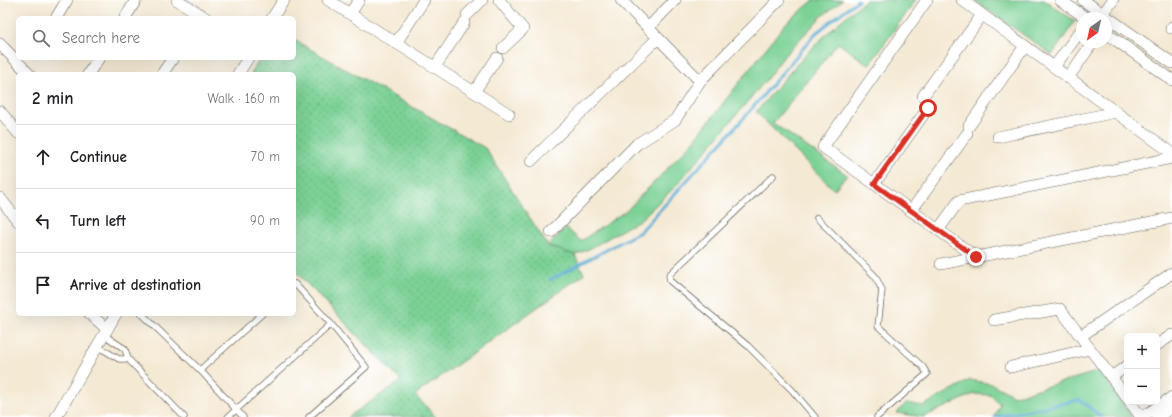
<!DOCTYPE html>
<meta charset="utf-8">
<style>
:root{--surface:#fff;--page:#f6f6f6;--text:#202124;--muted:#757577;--line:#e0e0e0}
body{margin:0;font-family:"Comic Neue",sans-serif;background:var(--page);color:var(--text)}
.controls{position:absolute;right:12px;bottom:12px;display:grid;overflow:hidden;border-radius:6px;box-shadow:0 4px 16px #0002}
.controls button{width:36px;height:36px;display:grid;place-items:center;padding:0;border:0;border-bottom:1px solid var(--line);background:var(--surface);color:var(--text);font:20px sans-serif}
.compass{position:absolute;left:1076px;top:12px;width:36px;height:36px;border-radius:50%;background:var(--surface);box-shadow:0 4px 16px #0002;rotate:214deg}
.stop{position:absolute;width:12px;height:12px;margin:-9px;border:3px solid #d93025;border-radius:50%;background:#fff}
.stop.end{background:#d93025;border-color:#fff;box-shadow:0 1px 4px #0008}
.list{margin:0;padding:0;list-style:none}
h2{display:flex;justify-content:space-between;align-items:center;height:52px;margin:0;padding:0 16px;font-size:17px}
h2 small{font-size:13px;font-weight:400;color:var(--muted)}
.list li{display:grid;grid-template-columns:26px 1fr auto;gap:12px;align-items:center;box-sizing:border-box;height:64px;padding:0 16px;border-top:1px solid var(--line)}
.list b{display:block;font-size:15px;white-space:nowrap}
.list em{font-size:13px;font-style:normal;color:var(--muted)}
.icon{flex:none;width:22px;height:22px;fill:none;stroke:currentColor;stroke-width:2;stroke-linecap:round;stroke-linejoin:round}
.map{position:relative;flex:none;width:1172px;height:417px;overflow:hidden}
.search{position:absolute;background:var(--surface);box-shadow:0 4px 16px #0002;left:16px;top:16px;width:280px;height:44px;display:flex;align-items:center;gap:10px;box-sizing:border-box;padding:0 14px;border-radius:6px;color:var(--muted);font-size:15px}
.panel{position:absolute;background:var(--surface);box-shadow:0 4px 16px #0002;left:16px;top:72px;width:280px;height:244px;border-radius:6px}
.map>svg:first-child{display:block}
.grass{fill:url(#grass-dots);stroke:#4c7658}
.garden{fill:#7bd195;stroke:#4c7658}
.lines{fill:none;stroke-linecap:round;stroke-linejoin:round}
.stream{stroke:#5aadd5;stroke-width:3}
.service-casing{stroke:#68645c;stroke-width:7}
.minor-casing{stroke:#68645c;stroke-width:12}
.service{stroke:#fff;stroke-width:5.5}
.minor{stroke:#fff;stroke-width:11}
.route{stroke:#d93025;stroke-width:5}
</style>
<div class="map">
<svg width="1172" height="417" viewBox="0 0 1172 417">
<defs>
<pattern id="grass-dots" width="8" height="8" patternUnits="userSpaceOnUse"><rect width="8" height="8" fill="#7bd195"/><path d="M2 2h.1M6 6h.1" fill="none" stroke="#6ab380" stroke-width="1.8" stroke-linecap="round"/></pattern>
</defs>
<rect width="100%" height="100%" fill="#fff"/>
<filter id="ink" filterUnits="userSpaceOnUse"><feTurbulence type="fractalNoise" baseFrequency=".025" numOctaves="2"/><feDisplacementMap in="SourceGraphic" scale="8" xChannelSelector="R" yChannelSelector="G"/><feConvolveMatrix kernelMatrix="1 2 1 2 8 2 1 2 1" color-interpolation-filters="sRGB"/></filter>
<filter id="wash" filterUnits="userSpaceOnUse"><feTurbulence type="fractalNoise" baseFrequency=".012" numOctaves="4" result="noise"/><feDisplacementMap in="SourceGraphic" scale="16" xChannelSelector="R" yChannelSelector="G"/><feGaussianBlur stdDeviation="0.9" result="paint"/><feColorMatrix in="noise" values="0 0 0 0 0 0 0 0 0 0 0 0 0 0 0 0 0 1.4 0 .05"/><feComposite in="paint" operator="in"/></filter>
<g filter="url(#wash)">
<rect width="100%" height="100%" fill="#f4e9d3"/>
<!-- grass -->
<polygon class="grass" points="294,40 485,148 548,246 575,255 584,274 415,395 436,417 348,417 401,381 294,270 294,74 251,74 260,58 294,58"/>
<!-- garden -->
<g class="garden">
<polygon points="814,0 843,0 821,17 784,56 766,80 676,186 641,219 591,248 575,255 548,246 566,228 581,241 627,210 692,143 785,24"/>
<path d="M866 0H916L869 65 838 43 773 123 847 175 834 190 756 112C791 70 822 34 866 0Z"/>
<polygon points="974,0 1044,0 1075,21 1052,55"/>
<polygon points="1100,371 1132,417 994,417 1000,404 990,395 974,394 923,417 897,413 906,403 923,406 970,380 992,384 1014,396"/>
</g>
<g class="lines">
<!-- stream -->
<g class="stream">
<polyline points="550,280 640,232 743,119 816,33 858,0"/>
<polyline points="995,417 1080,400 1101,417"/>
</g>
</g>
</g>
<g filter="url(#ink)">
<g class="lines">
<defs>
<g id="service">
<polyline points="773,176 669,275 670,281 748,346 792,390 815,417"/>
<polyline points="817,218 875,276 882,290 878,326 923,367 927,374 877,417"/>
<polyline points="294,285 295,284 331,324"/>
<polyline points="142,314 200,370 243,417"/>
<polyline points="104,335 125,349 128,359 184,417"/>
<polyline points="97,346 119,359 128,359"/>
<polyline points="200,370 262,314"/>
<polyline points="228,417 331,324 366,367 309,417"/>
</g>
<g id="minor">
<polyline points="177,0 206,18"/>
<polyline points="328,0 509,114"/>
<polyline points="499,0 523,29 503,48"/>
<polyline points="621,0 700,81"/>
<polyline points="927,0 823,147 976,257"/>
<polyline points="962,0 1172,153"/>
<polyline points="1060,0 1086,18"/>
<polyline points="1083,0 1172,63"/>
<polyline points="350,14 359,0"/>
<polyline points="1103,14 1113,0"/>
<polyline points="467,15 482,0"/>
<polyline points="56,18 67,0"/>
<polyline points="125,18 136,0"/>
<polyline points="272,18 284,0"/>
<polyline points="648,28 675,0"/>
<polyline points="1171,28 1172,27"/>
<polyline points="1106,33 1172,80"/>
<polyline points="396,43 424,0"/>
<polyline points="0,44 29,74"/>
<polyline points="435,67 464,23"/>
<polyline points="1054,67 1082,29"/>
<polyline points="88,74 99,58"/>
<polyline points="162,74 173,58"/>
<polyline points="238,74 248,58"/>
<polyline points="1068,78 1093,42"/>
<polyline points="474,92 497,58"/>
<polyline points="923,96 982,15"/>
<polyline points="0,111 18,133"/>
<polyline points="969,126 1025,46"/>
<polyline points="998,137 1116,112"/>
<polyline points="531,161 658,38"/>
<polyline points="874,184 928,108"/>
<polyline points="0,198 18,221"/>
<polyline points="911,211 967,134"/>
<polyline points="938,230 959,201 1172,158"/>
<polyline points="551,232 637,144 675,120 700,81 779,0"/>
<polyline points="941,264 1172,218"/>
<polyline points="90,314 107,329"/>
<polyline points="994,320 1060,309 1127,398"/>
<polyline points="1081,336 1172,273"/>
<polyline points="1157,345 1172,335"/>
<polyline points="1011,367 1090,349"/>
<polyline points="1111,377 1127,366"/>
<polyline points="1130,402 1141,417"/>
<polyline points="56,417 116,314"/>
<polyline points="1143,417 1172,397"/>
<polyline points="1158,417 1172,407"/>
</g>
</defs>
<!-- service casing -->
<use href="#service" class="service-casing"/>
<!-- minor casing -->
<use href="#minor" class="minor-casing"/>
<!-- service -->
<use href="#service" class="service"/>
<!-- minor -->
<use href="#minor" class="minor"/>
</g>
</g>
<g class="lines" filter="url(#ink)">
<!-- route -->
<polyline class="route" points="928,108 874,184 976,257"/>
</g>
</svg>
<div class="controls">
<button>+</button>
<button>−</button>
</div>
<svg class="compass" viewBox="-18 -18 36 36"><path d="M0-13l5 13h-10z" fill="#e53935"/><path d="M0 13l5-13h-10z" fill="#757577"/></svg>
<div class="stop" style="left:928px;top:108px"></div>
<div class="stop end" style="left:976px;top:257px"></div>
<div class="search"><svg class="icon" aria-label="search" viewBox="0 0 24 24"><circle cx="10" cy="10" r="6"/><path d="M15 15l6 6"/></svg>Search here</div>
<section class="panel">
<h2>2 min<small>Walk · 160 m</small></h2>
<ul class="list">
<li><svg class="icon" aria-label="ahead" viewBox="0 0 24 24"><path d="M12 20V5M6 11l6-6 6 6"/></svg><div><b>Continue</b></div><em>70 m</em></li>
<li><svg class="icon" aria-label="left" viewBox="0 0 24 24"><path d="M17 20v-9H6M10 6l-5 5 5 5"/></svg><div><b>Turn left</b></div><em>90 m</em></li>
<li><svg class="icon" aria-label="arrive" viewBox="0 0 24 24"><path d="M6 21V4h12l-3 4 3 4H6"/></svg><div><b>Arrive at destination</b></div></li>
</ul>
</section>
</div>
